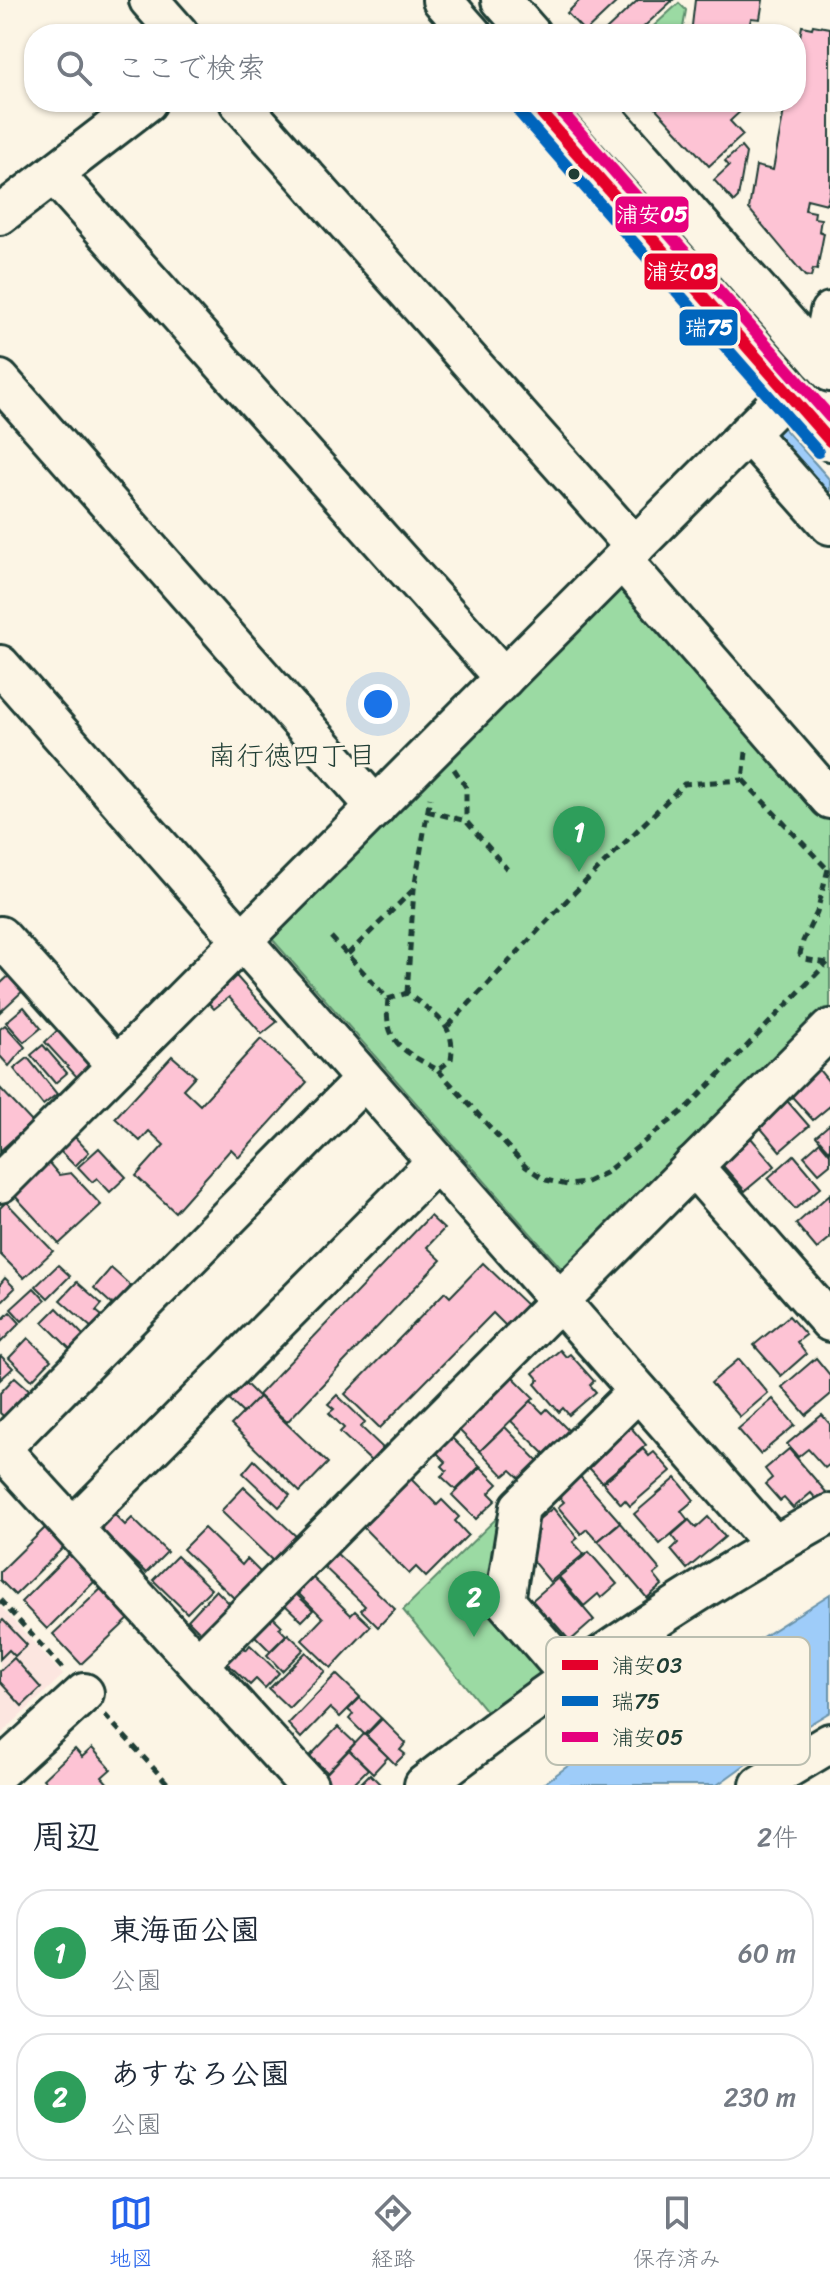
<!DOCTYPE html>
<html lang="ja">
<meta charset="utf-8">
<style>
:root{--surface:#fff;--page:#f6f6f7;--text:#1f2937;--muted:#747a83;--line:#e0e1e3;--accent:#2563eb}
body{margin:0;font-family:Sriracha,"Klee One",sans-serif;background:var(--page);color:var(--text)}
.you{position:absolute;left:378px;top:704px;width:28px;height:28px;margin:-20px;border:6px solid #fff;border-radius:50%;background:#1a73e8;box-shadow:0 0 0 12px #1a73e833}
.badge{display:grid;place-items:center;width:52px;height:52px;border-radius:50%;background:var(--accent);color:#fff;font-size:26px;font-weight:700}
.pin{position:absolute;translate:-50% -66px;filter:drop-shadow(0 2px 4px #0008)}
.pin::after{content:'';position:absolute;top:42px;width:28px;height:24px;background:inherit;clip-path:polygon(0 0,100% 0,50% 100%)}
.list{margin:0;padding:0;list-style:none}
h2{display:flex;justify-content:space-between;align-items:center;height:104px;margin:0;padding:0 32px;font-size:34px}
h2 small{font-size:26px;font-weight:400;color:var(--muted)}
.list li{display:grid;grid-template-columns:52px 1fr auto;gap:24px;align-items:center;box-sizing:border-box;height:128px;margin:0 16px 16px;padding:0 16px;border:2px solid var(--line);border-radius:32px}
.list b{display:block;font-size:30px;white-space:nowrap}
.list p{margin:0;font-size:26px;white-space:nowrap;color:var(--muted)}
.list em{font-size:26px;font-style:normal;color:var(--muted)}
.icon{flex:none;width:44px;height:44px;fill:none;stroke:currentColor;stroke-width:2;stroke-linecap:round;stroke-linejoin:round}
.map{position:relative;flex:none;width:830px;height:1785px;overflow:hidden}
.search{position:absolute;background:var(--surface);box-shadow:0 2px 6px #0004;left:24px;right:24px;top:24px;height:88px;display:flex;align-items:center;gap:20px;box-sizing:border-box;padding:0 28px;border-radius:32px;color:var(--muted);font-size:30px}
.sheet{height:392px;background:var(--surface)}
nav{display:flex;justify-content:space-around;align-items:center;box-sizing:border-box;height:112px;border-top:2px solid var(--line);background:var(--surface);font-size:22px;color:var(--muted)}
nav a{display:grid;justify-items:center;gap:4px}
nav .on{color:var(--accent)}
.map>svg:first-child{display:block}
.built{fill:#fce6e0}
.green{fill:#9bdaa3;stroke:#5d8c6c;stroke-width:2}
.water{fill:#9eccf9;stroke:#6b93aa;stroke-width:2}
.building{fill:#fdc3d4;stroke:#1f3d34;stroke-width:2}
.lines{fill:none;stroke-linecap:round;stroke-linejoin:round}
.minor-casing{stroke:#1f3d34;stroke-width:44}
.path{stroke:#1f3d34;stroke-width:5;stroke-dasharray:8 6;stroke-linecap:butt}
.minor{stroke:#fcf5e5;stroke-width:38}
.bus-1-casing{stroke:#fcf5e5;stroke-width:18}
.bus-2-casing{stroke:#fcf5e5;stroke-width:18}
.bus-3-casing{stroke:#fcf5e5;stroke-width:18}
.bus-1{stroke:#e4002b;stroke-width:12}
.bus-2{stroke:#0065bd;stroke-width:12}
.bus-3{stroke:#e5007d;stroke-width:12}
.bus-dot{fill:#1f3d34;stroke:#fcf5e5;stroke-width:3}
.labels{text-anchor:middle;stroke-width:6;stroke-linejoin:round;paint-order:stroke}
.neighbourhood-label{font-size:28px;fill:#1f3d34;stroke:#fcf5e5}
.key{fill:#fcf5e5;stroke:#babeb0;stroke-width:2}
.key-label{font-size:22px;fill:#1f3d34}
.line-badge{stroke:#fcf5e5;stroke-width:3}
.badge-label{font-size:22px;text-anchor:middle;font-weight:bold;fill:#fff}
</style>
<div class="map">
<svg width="830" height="1785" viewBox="0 0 830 1785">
<rect width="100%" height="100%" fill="#fcf5e5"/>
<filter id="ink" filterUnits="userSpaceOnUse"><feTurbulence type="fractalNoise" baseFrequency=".0125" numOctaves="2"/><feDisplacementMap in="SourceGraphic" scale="16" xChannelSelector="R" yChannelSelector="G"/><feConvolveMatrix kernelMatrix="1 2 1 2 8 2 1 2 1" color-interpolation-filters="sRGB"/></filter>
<g filter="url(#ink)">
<!-- built -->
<polygon class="built" points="0,1606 63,1675 0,1735"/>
<!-- green -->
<g class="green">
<polygon points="679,3 686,10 682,34 645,34"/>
<polygon points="626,585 830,817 830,1007 571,1267 560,1267 273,940 272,928 614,586"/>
<polygon points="509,1506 493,1602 546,1664 543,1678 490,1716 403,1610"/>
</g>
<!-- water -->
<g class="water">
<polygon points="783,427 830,480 830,511 768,440"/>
<polygon points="830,1594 830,1712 760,1754 717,1785 542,1785 618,1729"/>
</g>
<!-- building -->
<g class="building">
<polygon points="580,0 619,0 585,32 567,13"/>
<polygon points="638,0 673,0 636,34 605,34 604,32"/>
<polygon points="695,0 763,0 760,19 751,18 748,34 691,34"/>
<polygon points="813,25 830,28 830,190 827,204 807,199 805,210 815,212 814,218 821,219 819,231 824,233 817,270 813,269 811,277 805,276 749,209 756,166 773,170 785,105 772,102 796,102 796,58 802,26 812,28"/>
<polygon points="650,102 725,102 729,106 738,102 744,108 730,121 743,135 709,166"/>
<polygon points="741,147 746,153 738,198 734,202 714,180 729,166 725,161"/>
<polygon points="12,973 26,988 0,1012 0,984"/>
<polygon points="230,976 237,977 277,1022 262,1034 229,997 214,1009 206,1000"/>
<polygon points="24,1007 41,1028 24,1042 6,1022"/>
<polygon points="5,1025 25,1047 9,1066 0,1056 0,1029"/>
<polygon points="61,1027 93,1064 77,1077 45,1042"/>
<polygon points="261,1039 307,1082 239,1157 231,1149 175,1212 136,1176 164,1145 149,1131 140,1141 115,1118 172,1056 195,1076 183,1089 200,1105"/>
<polygon points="43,1045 67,1073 55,1083 31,1055"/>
<polygon points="28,1058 57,1094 43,1105 14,1069"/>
<polygon points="815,1065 830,1083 830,1106 813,1120 786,1090"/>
<polygon points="0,1088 32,1122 0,1151"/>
<polygon points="782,1095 809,1126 780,1151 754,1120"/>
<polygon points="830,1124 830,1152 816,1136"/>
<polygon points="72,1134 89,1152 75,1166 57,1148"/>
<polygon points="751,1138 775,1166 745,1191 717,1159 738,1141 742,1146"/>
<polygon points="820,1142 830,1154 830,1164 819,1173 804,1156"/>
<polygon points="99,1148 126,1177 110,1192 97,1178 92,1182 78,1167"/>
<polygon points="794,1155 821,1187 795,1209 768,1178"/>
<polygon points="49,1163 59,1175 71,1173 101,1205 59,1244 14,1195"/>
<polygon points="830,1194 830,1238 817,1249 796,1224"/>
<polygon points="6,1202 53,1251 24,1278 0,1254 0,1208"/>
<polygon points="430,1216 444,1229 427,1247 441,1260 287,1422 258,1395"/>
<polygon points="483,1263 529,1307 511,1331 493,1313 380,1428 345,1394 445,1292 450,1297"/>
<polygon points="58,1265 70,1276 48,1298 36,1286"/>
<polygon points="111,1268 131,1286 114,1306 94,1288"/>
<polygon points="5,1278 15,1288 0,1303 0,1284"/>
<polygon points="77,1282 102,1304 96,1311 102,1316 92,1328 60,1300"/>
<polygon points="34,1288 45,1300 22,1321 11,1309"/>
<polygon points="57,1308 85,1337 71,1350 43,1322"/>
<polygon points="10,1312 20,1323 0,1343 0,1322"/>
<polygon points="789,1316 806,1335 797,1342 806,1354 781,1376 754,1345"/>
<polygon points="28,1338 51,1360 32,1380 9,1358"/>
<polygon points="560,1350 566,1357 570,1354 594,1381 590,1385 596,1392 569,1415 563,1408 559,1412 535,1384 539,1380 533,1373"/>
<polygon points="1,1356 13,1368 0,1380 0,1357"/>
<polygon points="816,1358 830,1375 830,1395 806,1415 782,1387"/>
<polygon points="739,1359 768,1393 740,1417 711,1383"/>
<polygon points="509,1373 534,1398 480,1451 455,1426"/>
<polygon points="15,1377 33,1393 8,1420 0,1413 0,1393"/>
<polygon points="239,1377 259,1397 243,1413 223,1394"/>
<polygon points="337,1395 365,1422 361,1427 383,1448 371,1461 340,1432 344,1428 329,1413 334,1409 328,1404"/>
<polygon points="259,1397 328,1463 300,1492 231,1425"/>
<polygon points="773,1399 795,1425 760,1454 738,1429"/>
<polygon points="531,1401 543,1413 547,1409 573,1435 549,1458 511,1421"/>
<polygon points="822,1415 830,1424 830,1464 825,1468 808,1449 798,1457 787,1444"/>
<polygon points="627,1423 646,1445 602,1482 583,1461"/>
<polygon points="505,1427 543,1466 525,1483 511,1470 504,1476 480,1451"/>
<polygon points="448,1434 480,1466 456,1490 441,1476 447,1471 442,1466 446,1462 433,1449"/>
<polygon points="643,1449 649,1456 654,1452 671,1471 630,1506 625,1500 621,1504 603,1483"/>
<polygon points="789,1449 826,1492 817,1500 811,1493 793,1508 784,1498 780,1501 765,1484 772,1478 765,1469"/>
<polygon points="254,1460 290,1495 279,1507 243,1473"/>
<polygon points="481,1467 498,1484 489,1493 496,1500 476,1519 452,1495"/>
<polygon points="576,1472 620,1522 598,1541 587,1529 581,1534 558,1507 564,1502 554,1491"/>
<polygon points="405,1473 437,1505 442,1500 459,1517 455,1521 468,1535 426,1577 416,1567 409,1574 357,1521"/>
<polygon points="676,1478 694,1500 681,1511 688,1520 660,1544 634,1514"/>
<polygon points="244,1487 298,1538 274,1562 221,1511"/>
<polygon points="553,1508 578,1538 573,1542 584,1554 550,1582 526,1553 526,1542 539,1531 533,1524"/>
<polygon points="111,1511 125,1525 132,1518 167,1552 146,1573 97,1526"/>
<polygon points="708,1517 725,1537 687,1569 671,1550 678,1543 672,1535 689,1520 696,1528"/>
<polygon points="620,1523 660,1570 654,1575 662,1585 647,1598 598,1541"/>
<polygon points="46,1527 65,1546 15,1595 0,1580 0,1572"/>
<polygon points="204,1528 242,1565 247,1559 262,1574 236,1600 183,1549"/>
<polygon points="332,1549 395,1609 378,1627 361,1610 365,1606 319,1562"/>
<polygon points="71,1552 97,1579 47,1629 21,1602"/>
<polygon points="589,1552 617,1584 601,1598 598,1594 584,1606 559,1577"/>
<polygon points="177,1556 211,1589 187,1613 153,1580"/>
<polygon points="308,1573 351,1615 355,1611 371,1626 331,1668 302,1640 323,1618 293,1588"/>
<polygon points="558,1578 594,1620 570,1641 549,1617 546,1620 530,1602"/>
<polygon points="103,1587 131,1617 81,1664 53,1634"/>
<polygon points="216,1590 233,1607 205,1637 188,1620"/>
<polygon points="296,1594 313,1610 302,1621 285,1605"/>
<polygon points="269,1613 282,1626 279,1628 286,1635 270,1651 250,1631"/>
<polygon points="3,1620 27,1645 15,1656 9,1650 0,1659 0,1623"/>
<polygon points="288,1634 304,1649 282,1671 267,1655"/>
<polygon points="241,1644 246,1650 250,1645 279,1673 265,1688 256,1679 250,1685 224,1660"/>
<polygon points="306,1652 325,1671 289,1708 269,1689"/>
<polygon points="14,1658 41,1688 22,1706 0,1682 0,1671"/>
<polygon points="336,1674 360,1697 340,1717 330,1708 301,1738 288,1724"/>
<polygon points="360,1698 381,1718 365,1735 349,1719 353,1714 348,1710"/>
<polygon points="382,1719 406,1743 400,1750 405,1754 395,1764 366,1735"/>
<polygon points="338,1727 355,1743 327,1772 310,1756"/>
<polygon points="364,1734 388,1757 373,1773 349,1750"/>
<polygon points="92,1748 111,1769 102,1777 109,1785 49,1785 43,1779 75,1749 82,1757"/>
<polygon points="349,1750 368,1769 352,1785 330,1785 322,1778"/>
<polygon points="370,1774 381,1785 359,1785"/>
</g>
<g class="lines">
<defs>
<g id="minor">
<polyline points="149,0 179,34"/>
<polyline points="442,0 472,34"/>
<polyline points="501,0 531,34"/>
<polyline points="239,102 635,547"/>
<polyline points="532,102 830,441"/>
<polyline points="591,102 830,372"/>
<polyline points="54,174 504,678"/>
<polyline points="0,215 147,102"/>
<polyline points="820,361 830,312"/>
<polyline points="0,380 376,807"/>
<polyline points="748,433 830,525"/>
<polyline points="622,560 830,799"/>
<polyline points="0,665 774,1545"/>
<polyline points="0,936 117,1066"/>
<polyline points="693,1166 830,1322"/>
<polyline points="0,1183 788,393"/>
<polyline points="0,1448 308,1785"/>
<polyline points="1,1448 364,1080"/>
<polyline points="73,1527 436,1162"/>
<polyline points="198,1664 830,1029"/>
<polyline points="569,1675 505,1601 520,1507 638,1391"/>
<polyline points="0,1770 84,1693"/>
<path d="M424 1785C553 1685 687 1593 830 1514"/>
<polyline points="760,1785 830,1743"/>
</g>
</defs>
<!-- minor casing -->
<use href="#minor" class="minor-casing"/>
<!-- path -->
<g class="path">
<polyline points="746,752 743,780 830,872"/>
<polyline points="454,769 466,787 466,821"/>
<polyline points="427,811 466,821 507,869"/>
<polyline points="828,869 817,912 803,941 800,954 804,959 827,963 830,960"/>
<path d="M331 937 388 999C383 1044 404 1051 438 1070L451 1060C457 1023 433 1014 407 993L388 999"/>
<polyline points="348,954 413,890"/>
<polyline points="407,993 414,889 430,798"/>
<polyline points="448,1026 569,898 684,784 743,780"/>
<polyline points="438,1070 526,1167 546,1180 567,1185 585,1183 605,1173 689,1106 827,963"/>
<polyline points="0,1600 63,1669"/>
<polyline points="105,1715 169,1785"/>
</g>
<!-- minor -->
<use href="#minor" class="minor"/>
<defs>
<polyline id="bus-1" points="532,102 830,441"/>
<polyline id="bus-2" points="520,113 818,452"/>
<polyline id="bus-3" points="553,102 830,417"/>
</defs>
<!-- bus-1 casing -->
<use href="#bus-1" class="bus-1-casing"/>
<!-- bus-2 casing -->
<use href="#bus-2" class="bus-2-casing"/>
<!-- bus-3 casing -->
<use href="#bus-3" class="bus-3-casing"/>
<!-- bus-1 -->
<use href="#bus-1" class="bus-1"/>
<!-- bus-2 -->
<use href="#bus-2" class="bus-2"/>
<!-- bus-3 -->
<use href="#bus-3" class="bus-3"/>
</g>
</g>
<!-- markers -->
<circle class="bus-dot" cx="574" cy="174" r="7"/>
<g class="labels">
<!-- neighbourhood labels -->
<g class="neighbourhood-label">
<text x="292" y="765">南行徳四丁目</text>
</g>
</g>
<!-- legend -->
<rect x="546" y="1637" width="264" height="128" rx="12" class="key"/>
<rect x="562" y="1660" width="36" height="10" fill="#e4002b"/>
<rect x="562" y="1696" width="36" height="10" fill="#0065bd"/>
<rect x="562" y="1732" width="36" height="10" fill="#e5007d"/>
<g class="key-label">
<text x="612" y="1673">浦安03</text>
<text x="612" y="1709">瑞75</text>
<text x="612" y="1745">浦安05</text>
</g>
<g class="line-badge">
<rect x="614" y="195" width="76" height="39" rx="8" fill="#e5007d"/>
<rect x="643" y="252" width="76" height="39" rx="8" fill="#e4002b"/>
<rect x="678" y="308" width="61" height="39" rx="8" fill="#0065bd"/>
</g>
<g class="badge-label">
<text x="652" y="222">浦安05</text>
<text x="681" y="279">浦安03</text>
<text x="709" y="335">瑞75</text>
</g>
</svg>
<div class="you"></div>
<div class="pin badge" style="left:579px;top:872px;background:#2e9e5b">1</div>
<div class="pin badge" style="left:474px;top:1637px;background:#2e9e5b">2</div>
<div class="search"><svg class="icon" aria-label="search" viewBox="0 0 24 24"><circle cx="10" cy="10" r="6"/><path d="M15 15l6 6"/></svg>ここで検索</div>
</div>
<section class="sheet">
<h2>周辺<small>2件</small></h2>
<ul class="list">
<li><span class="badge" style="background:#2e9e5b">1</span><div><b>東海面公園</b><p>公園</p></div><em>60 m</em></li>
<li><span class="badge" style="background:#2e9e5b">2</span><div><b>あすなろ公園</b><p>公園</p></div><em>230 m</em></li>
</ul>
</section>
<nav>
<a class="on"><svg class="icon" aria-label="map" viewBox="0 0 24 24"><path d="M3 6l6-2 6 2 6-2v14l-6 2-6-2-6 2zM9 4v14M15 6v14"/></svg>地図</a>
<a><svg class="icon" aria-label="directions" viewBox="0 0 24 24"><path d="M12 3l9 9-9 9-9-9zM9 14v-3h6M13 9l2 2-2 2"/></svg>経路</a>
<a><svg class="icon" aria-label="saved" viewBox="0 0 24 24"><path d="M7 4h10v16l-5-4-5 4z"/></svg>保存済み</a>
</nav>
